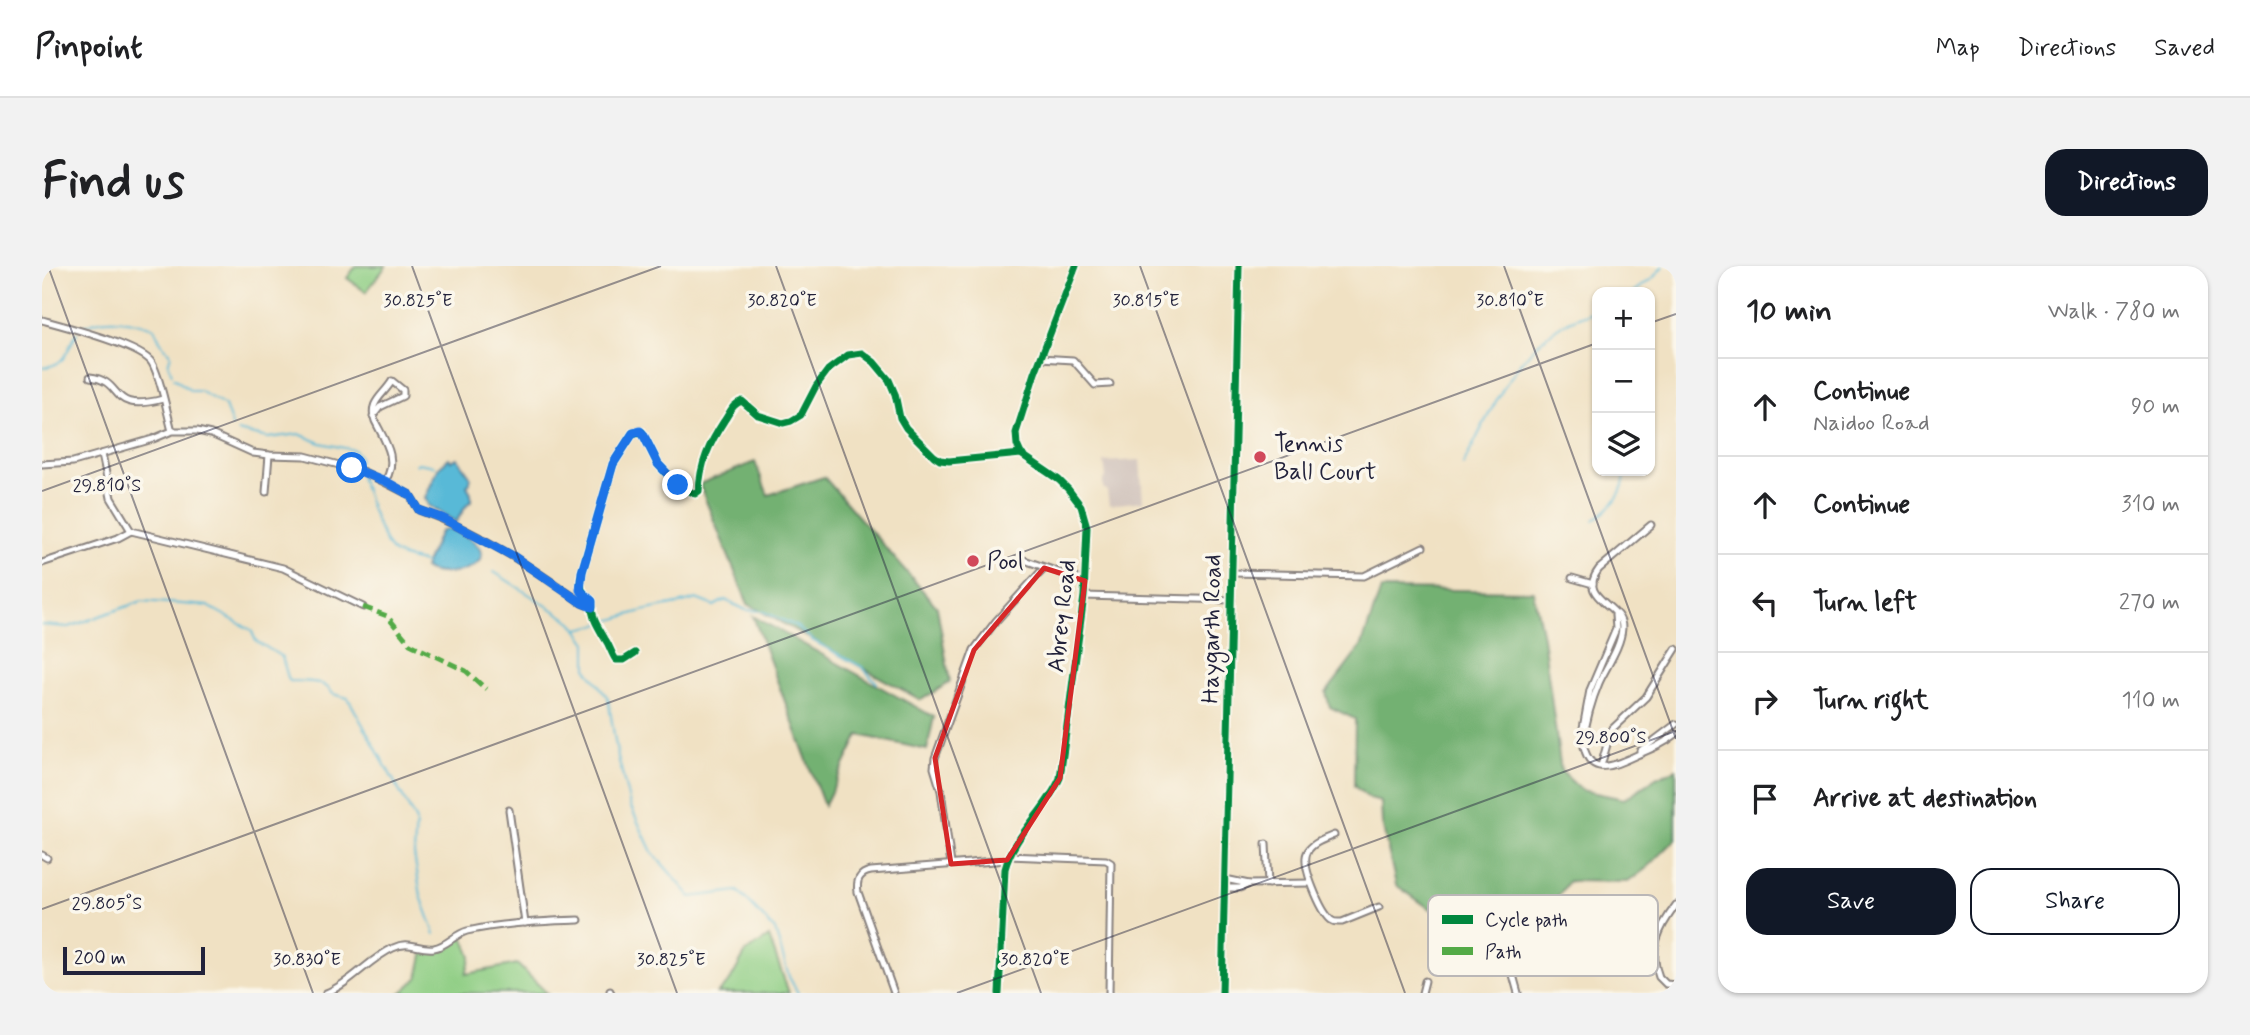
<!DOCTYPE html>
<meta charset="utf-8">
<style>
:root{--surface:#fff;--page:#f2f2f2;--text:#202124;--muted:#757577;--line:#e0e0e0;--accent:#111827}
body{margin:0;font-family:Mynerve,sans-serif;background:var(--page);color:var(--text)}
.controls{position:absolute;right:21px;top:21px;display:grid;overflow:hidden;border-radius:14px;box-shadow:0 2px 5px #0004}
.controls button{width:63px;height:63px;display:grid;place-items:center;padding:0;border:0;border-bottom:2px solid var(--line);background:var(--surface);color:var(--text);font:35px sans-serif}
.scale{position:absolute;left:21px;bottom:18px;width:142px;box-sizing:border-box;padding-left:7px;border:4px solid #22223b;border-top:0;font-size:19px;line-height:24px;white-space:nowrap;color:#22223b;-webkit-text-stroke:5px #fbf7ec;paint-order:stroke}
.stop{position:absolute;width:21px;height:21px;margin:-16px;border:5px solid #1a73e8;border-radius:50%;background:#fff}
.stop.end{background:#1a73e8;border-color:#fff;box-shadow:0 2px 7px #0008}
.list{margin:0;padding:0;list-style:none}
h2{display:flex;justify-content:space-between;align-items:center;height:91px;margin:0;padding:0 28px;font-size:30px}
h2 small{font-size:23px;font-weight:400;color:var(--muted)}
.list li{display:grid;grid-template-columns:46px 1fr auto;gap:21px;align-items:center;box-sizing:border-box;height:98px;padding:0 28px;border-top:2px solid var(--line)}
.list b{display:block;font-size:26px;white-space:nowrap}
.list p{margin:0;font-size:23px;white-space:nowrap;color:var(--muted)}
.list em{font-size:23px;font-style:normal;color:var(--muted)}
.actions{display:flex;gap:14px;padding:21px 28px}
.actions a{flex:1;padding:16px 0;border:2px solid var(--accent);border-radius:21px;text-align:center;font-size:24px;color:var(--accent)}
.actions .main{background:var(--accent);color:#fff}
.icon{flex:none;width:38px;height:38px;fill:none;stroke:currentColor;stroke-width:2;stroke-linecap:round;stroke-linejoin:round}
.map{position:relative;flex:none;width:1634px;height:727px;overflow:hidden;border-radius:21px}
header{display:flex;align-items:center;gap:42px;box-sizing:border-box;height:98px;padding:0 35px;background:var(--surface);border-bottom:2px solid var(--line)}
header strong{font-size:33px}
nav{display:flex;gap:38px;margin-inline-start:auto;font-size:24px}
.intro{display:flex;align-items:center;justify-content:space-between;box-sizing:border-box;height:168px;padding:0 42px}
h1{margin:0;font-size:49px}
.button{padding:18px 32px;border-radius:21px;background:var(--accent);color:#fff;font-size:24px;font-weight:700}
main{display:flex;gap:42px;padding:0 42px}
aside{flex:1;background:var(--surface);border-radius:21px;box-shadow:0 2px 5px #0004}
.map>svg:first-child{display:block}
.industrial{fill:#cfc1ba}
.green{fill:#8fce84;stroke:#587860;stroke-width:2}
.forest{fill:#73b172;stroke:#4a6a56;stroke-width:2}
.water{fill:#59b9d7;stroke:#3e6e89;stroke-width:2}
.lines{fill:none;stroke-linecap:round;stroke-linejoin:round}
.stream{stroke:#59b9d7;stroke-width:2}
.minor-casing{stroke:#89827f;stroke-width:9}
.minor{stroke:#fff;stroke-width:5}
.quiet{stroke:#53aa46;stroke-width:5;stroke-dasharray:10 5;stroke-linecap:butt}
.cycleway-casing{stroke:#fbf7ec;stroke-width:11}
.cycleway{stroke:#00873e;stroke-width:7}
.route{stroke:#1a73e8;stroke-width:9}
.marked{fill:none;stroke:#d62828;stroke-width:5;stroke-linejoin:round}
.ticks{fill:none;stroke:#22223b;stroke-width:2;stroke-opacity:0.45}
.poi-dot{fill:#d1495b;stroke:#fbf7ec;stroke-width:2.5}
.labels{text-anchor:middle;stroke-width:7;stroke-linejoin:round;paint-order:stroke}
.poi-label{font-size:24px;fill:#22223b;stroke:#fbf7ec;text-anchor:start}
.street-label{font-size:24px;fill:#22223b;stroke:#fbf7ec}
.key{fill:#fbf7ec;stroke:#bab7b7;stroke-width:2}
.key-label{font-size:19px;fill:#22223b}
.ticks-label{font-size:18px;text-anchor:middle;fill:#22223b;stroke:#fbf7ec;stroke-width:7;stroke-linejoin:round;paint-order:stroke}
</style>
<header>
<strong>Pinpoint</strong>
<nav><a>Map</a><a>Directions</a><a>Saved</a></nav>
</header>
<div class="intro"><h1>Find us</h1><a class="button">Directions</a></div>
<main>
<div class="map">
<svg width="1634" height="727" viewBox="0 0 1634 727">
<rect width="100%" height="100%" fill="#fbf7ec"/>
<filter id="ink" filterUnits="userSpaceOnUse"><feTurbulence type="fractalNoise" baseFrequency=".0143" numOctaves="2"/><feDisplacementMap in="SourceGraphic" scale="14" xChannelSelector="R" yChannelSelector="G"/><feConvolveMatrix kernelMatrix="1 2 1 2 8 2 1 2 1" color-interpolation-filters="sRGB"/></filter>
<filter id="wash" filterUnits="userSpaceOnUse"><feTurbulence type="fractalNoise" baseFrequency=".00686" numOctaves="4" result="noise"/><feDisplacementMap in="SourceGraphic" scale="28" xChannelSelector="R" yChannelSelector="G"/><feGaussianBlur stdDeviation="1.57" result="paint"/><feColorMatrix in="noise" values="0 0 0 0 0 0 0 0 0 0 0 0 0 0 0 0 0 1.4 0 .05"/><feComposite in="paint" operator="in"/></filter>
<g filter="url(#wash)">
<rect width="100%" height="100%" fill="#f0e1c3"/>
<!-- industrial -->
<polygon class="industrial" points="1098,194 1101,235 1067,239 1065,225 1061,222 1061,214 1064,211 1062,196"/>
<!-- green -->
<g class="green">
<polygon points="314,0 344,0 324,26 305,12"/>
<path d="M421 670 429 691 424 708 475 698 505 727H359L376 712 382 685C397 685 408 679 421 670Z"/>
<polygon points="727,671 747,727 675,727 688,715 704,686"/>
</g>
<!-- forest -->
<g class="forest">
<polygon points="713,196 726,229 782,211 895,341 908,416 879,434 706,338 657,218"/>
<polygon points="1339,323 1491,325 1501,371 1519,505 1539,524 1582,533 1614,512 1634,503 1634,573 1606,601 1586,616 1527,615 1480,681 1387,642 1354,619 1340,557 1339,536 1328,533 1312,520 1313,453 1288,441 1284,427 1319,381"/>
<polygon points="711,350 892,451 885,484 817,469 782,540"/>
</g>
<!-- water -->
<g class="water">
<path d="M407 192 409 195 415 192 428 210V217L425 220 429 227V235C422 241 419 249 414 256L386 239 383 232 397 201Z"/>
<path d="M404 263H409C416 267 427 271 433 277 459 301 399 315 382 302L398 266Z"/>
</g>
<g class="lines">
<!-- stream -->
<g class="stream">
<polyline points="1592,26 1611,12 1621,0"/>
<path d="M39 62C60 48 89 54 112 62L118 75 129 89 126 98 130 108"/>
<path d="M0 101C25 100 24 84 35 67"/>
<polyline points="132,112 149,125 158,125 183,140 190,160"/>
<polyline points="195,165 226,172 257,168 279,177 312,184 317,190 317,197"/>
<polyline points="374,199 376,197 393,200"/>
<path d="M1421 199C1448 147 1472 86 1525 56 1535 51 1545 48 1555 44"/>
<path d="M318 211C325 228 339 277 352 287 363 293 373 294 383 297"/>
<path d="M1552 254C1570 241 1583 227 1583 205"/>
<polyline points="452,306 530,356 545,377 545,403 566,432 575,487 588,539 610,586 649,631 696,625 733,664 747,711 756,727"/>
<path d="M0 359 27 361 100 335 166 340 209 364 214 375 240 391 247 415C263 416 281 412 291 428L306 432 374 555 372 588 379 630 393 668"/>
<path d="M536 363C560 359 582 349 605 344 622 340 638 339 654 333L672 340 683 334 704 344 720 345 754 360 770 374 820 401 835 417"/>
</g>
</g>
</g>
<g filter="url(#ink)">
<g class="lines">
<defs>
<g id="minor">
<path d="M0 54C22 60 100 80 110 97 119 112 125 147 130 165"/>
<polyline points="998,92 1031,94 1053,119 1068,118"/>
<path d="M48 111C84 115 64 148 121 133"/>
<path d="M331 150 338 141 361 130V124L350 115C341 130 326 136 333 155 343 175 357 194 343 215"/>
<polyline points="60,188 69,232 89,265 241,302 321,341"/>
<path d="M0 198 31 196 111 173 130 165H155L169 168 211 187 227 189 263 190 320 205 368 229 377 244C436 265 489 301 540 337L550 341"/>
<polyline points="224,226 227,189"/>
<polyline points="979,293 1043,315"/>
<polyline points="0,297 76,272 89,265"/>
<polyline points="1190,307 1322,310 1381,281"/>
<polyline points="1530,312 1551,318"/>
<polyline points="1042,330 1190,334"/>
<path d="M593 387 582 394H574C569 387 568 380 563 373 555 359 549 352 550 335 538 326 537 320 540 306L571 198 591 167 600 166 616 198 636 219 653 228 657 225C658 198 667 178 682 155 688 147 690 138 700 135L716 149 741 157 749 155 759 149 774 120 786 104 806 89 820 87 832 96 847 114 853 128 858 152 864 162 892 190 898 194 907 195 979 188"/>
<polyline points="1541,462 1548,424 1574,363 1573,349"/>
<path d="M1541 475C1546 514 1573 499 1595 489 1609 483 1622 478 1634 468"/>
<path d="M1541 476C1544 456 1549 436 1557 417 1564 401 1579 381 1580 362 1581 338 1534 333 1557 303L1609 259"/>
<polyline points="1598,485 1634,458"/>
<polyline points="1559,500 1569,464 1604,431 1634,383"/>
<polyline points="467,544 483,657"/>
<path d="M1292 569C1283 573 1269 577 1265 587 1259 600 1279 645 1289 654 1293 657 1295 656 1300 656L1337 641"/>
<polyline points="1224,578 1226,618"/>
<polyline points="0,589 5,592"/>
<polyline points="967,590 1064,594 1069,597 1067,727"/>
<polyline points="909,598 899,525 892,502 893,492 932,384 954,355 1002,302"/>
<polyline points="1183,613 1207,618 1268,617"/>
<polyline points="1183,622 1198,622 1207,618"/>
<path d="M1634 639C1617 662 1606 683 1617 711L1624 718 1634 719"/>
<polyline points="1404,657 1460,687 1468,698 1476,727"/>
<polyline points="568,725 569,727"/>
<path d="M284 727C309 717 327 693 351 682 368 674 376 684 392 682 405 680 413 668 425 665 459 657 503 655 537 654"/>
<path d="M852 727 816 626C814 615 817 607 829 605L965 594"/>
<path d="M957 727 963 603C972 568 1004 545 1018 512L1042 330 1045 261 1039 240 1026 223 1017 214 979 188 975 179 974 167 993 107 1034 0"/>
<polyline points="1180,727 1197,0"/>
<polyline points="1380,727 1383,715"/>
</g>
</defs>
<!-- minor casing -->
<use href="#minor" class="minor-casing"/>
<!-- minor -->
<use href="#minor" class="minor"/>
<!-- quiet -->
<polyline class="quiet" points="321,341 345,350 368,378 424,405 444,423"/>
<defs>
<g id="cycleway">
<path d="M593 387 582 394H574C569 387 568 380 563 373 555 359 549 352 550 335 538 326 537 320 540 306L571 198 591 167 600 166 616 198 636 219 653 228 657 225C658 198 667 178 682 155 688 147 690 138 700 135L716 149 741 157 749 155 759 149 774 120 786 104 806 89 820 87 832 96 847 114 853 128 858 152 864 162 892 190 898 194 907 195 979 188"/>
<path d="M957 727 963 603C972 568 1004 545 1018 512L1042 330 1045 261 1039 240 1026 223 1017 214 979 188 975 179 974 167 993 107 1034 0"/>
<polyline points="1180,727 1197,0"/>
</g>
</defs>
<!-- cycleway casing -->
<use href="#cycleway" class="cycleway-casing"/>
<!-- cycleway -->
<use href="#cycleway" class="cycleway"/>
</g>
</g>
<g class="lines" filter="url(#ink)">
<!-- route -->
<polyline class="route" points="310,202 343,215 368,229 377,244 400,252 471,290 540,337 550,341 550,335 538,324 540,306 571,198 591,167 598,165 601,168 616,198 636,219"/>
</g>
<!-- marked area -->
<path class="marked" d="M1002 302 1043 315 1018 512 965 594 909 598 893 492 932 384Z"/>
<!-- ticks -->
<path class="ticks" d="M6 0 271 727M370 0 635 727M734 0 999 727M1098 0 1363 727M1462 0 1634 473M1608 57 1634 48M0 225 619 0M0 643 1555 77M915 727 1634 465"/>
<!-- markers -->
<g class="poi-dot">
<circle cx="1218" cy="191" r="7"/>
<circle cx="931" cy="295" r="7"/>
</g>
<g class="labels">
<!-- poi labels -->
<g class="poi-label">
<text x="1232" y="185">Tennis<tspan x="1232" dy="28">Ball Court</tspan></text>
<text x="945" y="303">Pool</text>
</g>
<!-- street labels -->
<g class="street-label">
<text transform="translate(1019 350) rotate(-84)" y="8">Abrey Road</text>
<text transform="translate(1169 363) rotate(-89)" y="8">Haygarth Road</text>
</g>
</g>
<!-- legend -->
<rect x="1386" y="629" width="230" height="81" rx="10" class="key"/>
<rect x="1400" y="649" width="31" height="9" fill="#00873e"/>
<rect x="1400" y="681" width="31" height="8" fill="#53aa46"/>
<g class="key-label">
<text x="1443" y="660">Cycle path</text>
<text x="1443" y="692">Path</text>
</g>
<g class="ticks-label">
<text x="376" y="40">30.825°E</text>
<text x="740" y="40">30.820°E</text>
<text x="1104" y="40">30.815°E</text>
<text x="1468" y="40">30.810°E</text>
<text x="65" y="225">29.810°S</text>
<text x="1569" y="477">29.800°S</text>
<text x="65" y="643">29.805°S</text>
<text x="265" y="699">30.830°E</text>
<text x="629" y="699">30.825°E</text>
<text x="993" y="699">30.820°E</text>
</g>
</svg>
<div class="controls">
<button>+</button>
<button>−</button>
<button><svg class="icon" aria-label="layers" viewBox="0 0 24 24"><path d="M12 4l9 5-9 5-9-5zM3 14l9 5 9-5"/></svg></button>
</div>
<div class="scale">200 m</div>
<div class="stop" style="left:310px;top:202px"></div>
<div class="stop end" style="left:636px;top:219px"></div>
</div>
<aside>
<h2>10 min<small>Walk · 780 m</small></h2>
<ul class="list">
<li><svg class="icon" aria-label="ahead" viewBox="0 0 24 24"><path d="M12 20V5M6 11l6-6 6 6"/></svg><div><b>Continue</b><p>Naidoo Road</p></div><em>90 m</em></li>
<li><svg class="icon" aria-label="ahead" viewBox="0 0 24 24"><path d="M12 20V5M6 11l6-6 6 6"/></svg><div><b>Continue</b></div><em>310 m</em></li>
<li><svg class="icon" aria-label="left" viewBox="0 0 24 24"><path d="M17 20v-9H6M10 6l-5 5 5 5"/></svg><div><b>Turn left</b></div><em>270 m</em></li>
<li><svg class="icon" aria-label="right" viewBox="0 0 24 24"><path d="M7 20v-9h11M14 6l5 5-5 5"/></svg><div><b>Turn right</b></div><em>110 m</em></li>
<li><svg class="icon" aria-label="arrive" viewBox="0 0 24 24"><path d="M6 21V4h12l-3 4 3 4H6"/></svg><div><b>Arrive at destination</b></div></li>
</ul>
<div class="actions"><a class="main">Save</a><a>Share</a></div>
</aside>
</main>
